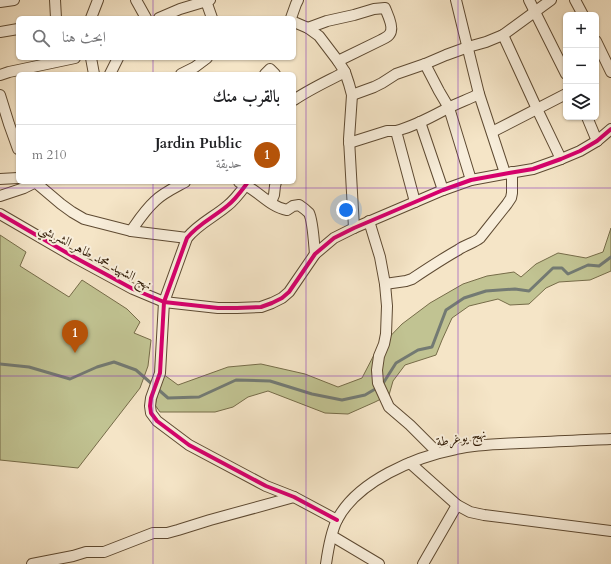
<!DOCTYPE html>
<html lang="ar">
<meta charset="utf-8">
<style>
:root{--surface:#fff;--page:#f2f2f2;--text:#202124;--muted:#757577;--line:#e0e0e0;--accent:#b45309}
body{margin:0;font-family:Cardo,Amiri,serif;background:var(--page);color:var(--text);direction:rtl}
.controls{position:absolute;right:12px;top:12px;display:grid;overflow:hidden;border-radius:6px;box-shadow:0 1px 3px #0004}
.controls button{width:36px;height:36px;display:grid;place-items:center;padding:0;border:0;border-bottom:1px solid var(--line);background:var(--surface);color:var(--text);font:20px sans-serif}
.you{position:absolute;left:346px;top:210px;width:14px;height:14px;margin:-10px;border:3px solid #fff;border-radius:50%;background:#1a73e8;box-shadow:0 0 0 6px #1a73e833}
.badge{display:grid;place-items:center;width:26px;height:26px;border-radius:50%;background:var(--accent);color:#fff;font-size:13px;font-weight:700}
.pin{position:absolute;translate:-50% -33px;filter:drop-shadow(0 1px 2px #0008)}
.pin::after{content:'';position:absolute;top:21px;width:14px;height:12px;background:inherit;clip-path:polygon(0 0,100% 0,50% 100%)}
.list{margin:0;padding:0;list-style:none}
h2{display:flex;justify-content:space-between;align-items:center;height:52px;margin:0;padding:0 16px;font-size:17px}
h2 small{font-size:13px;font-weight:400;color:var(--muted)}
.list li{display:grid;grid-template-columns:26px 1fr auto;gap:12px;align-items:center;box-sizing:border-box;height:60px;padding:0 16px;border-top:1px solid var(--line)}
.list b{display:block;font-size:15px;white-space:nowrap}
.list p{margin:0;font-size:13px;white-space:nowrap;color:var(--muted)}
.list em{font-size:13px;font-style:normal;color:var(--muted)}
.icon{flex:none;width:22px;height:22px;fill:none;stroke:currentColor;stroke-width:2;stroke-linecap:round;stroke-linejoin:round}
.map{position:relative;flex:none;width:611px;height:564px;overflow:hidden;direction:ltr}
.search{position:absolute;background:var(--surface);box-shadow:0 1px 3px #0004;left:16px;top:16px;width:280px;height:44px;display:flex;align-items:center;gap:10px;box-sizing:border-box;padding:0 14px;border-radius:6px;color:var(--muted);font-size:15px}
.panel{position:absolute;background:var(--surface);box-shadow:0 1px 3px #0004;left:16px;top:72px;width:280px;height:112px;border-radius:6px;direction:rtl}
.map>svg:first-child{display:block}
.green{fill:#c1c392;stroke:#766c49}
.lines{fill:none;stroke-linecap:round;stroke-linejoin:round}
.stream{stroke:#737a73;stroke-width:3}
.minor-casing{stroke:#5e4a32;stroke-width:12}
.minor{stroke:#f8eedb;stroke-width:10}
.cycleway-casing{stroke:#f8eedb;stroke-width:6}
.cycleway{stroke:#d6006c;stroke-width:4}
.grid{fill:none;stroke:#7b2cbf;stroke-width:1;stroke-opacity:0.55}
.labels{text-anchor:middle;stroke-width:4;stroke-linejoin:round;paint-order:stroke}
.street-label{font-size:13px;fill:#2c1600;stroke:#f8eedb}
</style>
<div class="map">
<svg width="611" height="564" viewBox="0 0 611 564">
<rect width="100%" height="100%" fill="#f5e5c7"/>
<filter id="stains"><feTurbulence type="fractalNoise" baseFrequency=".005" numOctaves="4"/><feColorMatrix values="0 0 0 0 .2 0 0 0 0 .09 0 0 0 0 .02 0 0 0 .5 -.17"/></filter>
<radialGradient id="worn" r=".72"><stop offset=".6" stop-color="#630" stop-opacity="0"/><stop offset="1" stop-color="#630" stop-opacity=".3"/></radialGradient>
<!-- green -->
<g class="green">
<polygon points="611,228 611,271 590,280 559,282 546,288 529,304 510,305 498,299 469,306 452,318 442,340 436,355 405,365 393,381 389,395 375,402 348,414 325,413 268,391 248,397 233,407 215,412 160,412 155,405 163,374 178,385 228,367 261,364 305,374 338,387 362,378 376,351 402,324 430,303 463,284 487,276 514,272 521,277 536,264 558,253 586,258 603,252"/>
<polygon points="0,235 26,252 20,266 69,297 82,280 127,309 140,322 134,333 151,340 148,366 140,388 78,468 0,460"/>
</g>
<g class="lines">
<!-- stream -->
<polyline class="stream" points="0,364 29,367 70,379 97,367 114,362 136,370 168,398 199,397 236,380 270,381 312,394 342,400 365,395 382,385 396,363 418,350 432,347 446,310 464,298 486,291 515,289 529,291 553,268 562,268 568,274 588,265 599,266 611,257"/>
<defs>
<g id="minor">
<polyline points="55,0 56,18"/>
<polyline points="136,0 146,18"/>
<polyline points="456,0 479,94 505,173"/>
<polyline points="529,0 566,74"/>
<polyline points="575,0 583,15"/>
<polyline points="206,1 212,18"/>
<polyline points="0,2 14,0"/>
<polyline points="91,18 98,0"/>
<polyline points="159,18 180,9 210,0"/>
<polyline points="291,18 296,4 298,0"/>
<polyline points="294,22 308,28 319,36 338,61 345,72 349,84 352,95 349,139 354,228"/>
<path d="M308 28 327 21 354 15 374 9 385 8C387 13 393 25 391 31 390 36 385 38 381 40L338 61"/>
<polyline points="0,32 18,29"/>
<polyline points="503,35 537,109 561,159"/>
<polyline points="596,41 611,72"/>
<polyline points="91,58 94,74"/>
<polyline points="425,64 439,91 449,108 471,180"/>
<polyline points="110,74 118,58"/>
<polyline points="181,74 195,67 207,58"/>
<polyline points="265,74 270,69 275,74"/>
<polyline points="0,75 9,72 75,58"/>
<polyline points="0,95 9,124 18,149"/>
<polyline points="352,95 374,87 382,83 396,74 425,64 446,55 468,47 486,42 503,35 551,0"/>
<path d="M294 100C310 89 328 81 345 72"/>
<polyline points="587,117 597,141"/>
<polyline points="420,122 443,190"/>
<polyline points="492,132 566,94"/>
<polyline points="349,143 387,131 396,131"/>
<polyline points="0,179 18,178"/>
<polyline points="35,182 61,204 72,212 84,219 131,231 187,238"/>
<path d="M239 182C256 188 269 207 287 210L293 206 299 205C302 207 306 210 309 213 313 221 314 244 315 254"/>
<path d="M248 182C242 190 235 200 227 206 214 217 198 224 187 238L164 302 160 373 151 398 150 406 151 413 157 421 189 445 266 486 294 497 337 520"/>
<polyline points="0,196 24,188 36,182"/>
<polyline points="271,202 274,195 275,186 276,182"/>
<path d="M415 202 396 131C415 126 431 117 448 108 458 103 469 99 479 94"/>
<polyline points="0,214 74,257 133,289 164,302 218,308 237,308 261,307 272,303 282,298 289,292 315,254 334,238 354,228 415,202 443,190 471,180 509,173 533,169 561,159 580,151 597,141 611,129"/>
<polyline points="369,221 380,257 385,284 387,306 386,334 384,344 379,356 377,370 378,383 389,407 410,425 438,453"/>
<path d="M131 231C138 221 145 210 155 201 163 193 174 188 185 182"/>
<path d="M385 284 406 281 412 279C427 269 442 259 458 250 465 245 474 243 480 238L507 204 511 198 512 193V172"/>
<polyline points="410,463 457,505 470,512 484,515 611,531"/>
<polyline points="332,536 379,564"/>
<polyline points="32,564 73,556 86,552 104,552 153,533 167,533 178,530 210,520 294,497"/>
<path d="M326 564C328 550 331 532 337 520 357 481 415 457 456 449 477 444 499 444 520 443 550 442 581 440 611 439"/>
<polyline points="423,564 457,505"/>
</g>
</defs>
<!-- minor casing -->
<use href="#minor" class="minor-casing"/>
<!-- minor -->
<use href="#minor" class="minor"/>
<defs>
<g id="cycleway">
<path d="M248 182C242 190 235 200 227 206 214 217 198 224 187 238L164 302 160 373 151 398 150 406 151 413 157 421 189 445 266 486 294 497 337 520"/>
<polyline points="0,214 74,257 133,289 164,302 218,308 237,308 261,307 272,303 282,298 289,292 315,254 334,238 354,228 415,202 443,190 471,180 509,173 533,169 561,159 580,151 597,141 611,129"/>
</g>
</defs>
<!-- cycleway casing -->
<use href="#cycleway" class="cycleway-casing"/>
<!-- cycleway -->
<use href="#cycleway" class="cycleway"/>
</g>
<!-- grid -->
<path class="grid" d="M153 0V18M306 0V564M458 0V564M153 58V74M153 182V564M0 188H611M0 376H611"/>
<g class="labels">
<!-- street labels -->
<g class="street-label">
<text transform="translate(96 256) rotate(28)" y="5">نهج الشهيد محمد طاهر الشريشي</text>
<text transform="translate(461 437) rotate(-10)" y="5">نهج يوغرطة</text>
</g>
</g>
<rect width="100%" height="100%" filter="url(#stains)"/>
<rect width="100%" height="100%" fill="url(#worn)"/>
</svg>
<div class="controls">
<button>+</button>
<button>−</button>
<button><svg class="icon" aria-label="layers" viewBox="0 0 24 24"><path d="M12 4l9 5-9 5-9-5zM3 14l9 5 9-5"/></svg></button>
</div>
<div class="you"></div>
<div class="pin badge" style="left:75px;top:353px">1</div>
<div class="search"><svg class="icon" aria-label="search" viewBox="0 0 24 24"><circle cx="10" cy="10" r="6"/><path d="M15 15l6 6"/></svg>ابحث هنا</div>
<section class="panel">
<h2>بالقرب منك<small></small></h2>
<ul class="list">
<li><span class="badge">1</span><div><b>Jardin Public</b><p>حديقة</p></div><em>210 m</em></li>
</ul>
</section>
</div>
